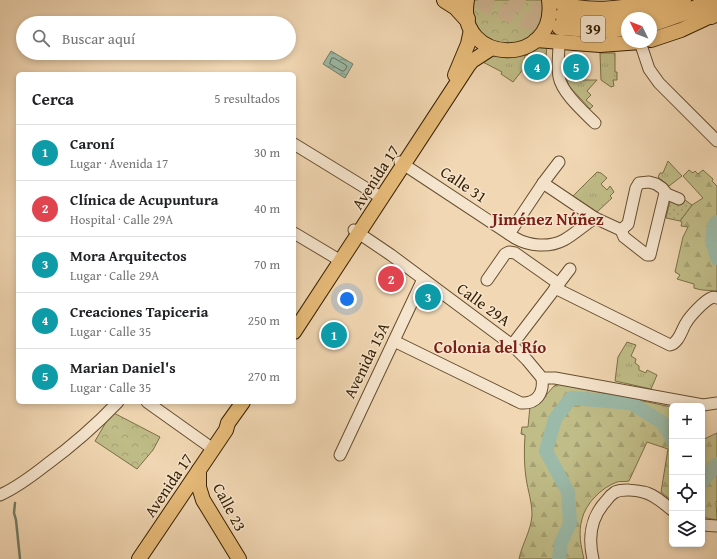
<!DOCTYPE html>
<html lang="es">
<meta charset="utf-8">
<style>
:root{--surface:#fff;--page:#f2f2f2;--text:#202124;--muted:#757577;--line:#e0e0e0;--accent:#ea580c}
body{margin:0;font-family:"Gentium Book Plus",serif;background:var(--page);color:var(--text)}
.controls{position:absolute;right:12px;bottom:12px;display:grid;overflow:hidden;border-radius:6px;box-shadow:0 2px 6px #0003}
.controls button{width:36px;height:36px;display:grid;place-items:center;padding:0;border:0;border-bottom:1px solid var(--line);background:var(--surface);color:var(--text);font:20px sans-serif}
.compass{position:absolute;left:621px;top:12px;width:36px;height:36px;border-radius:50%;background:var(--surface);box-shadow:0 2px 6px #0003;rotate:313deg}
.you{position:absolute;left:347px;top:299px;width:14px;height:14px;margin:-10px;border:3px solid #fff;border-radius:50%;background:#1a73e8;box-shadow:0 0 0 6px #1a73e833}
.badge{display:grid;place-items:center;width:26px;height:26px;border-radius:50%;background:var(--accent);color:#fff;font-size:13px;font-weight:700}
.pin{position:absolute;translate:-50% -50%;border:2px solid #fff;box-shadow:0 1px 4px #0006}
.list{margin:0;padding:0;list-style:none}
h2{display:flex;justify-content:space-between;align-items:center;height:52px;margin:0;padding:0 16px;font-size:17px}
h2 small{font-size:13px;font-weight:400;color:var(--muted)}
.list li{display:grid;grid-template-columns:26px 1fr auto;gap:12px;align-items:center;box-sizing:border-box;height:56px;padding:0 16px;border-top:1px solid var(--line)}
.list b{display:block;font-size:15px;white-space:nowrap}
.list p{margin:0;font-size:13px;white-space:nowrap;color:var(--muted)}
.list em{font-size:13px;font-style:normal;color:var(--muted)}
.icon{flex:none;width:22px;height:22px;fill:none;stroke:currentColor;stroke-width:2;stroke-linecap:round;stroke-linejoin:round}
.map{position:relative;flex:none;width:717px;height:559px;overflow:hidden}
.search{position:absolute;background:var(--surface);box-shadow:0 2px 6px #0003;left:16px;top:16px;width:280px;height:44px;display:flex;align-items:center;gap:10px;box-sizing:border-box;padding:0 14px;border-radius:22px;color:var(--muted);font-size:15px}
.panel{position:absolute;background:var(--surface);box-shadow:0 2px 6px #0003;left:16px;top:72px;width:280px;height:332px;border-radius:6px}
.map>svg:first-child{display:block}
.grass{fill:url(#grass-tufts);stroke:#7c6f45}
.forest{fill:url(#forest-firs);stroke:#7c6f45}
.park{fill:url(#park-crowns);stroke:#7c6f45}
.garden{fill:url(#garden-dots);stroke:#7c6f45}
.water{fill:url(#water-ripples);stroke:#737d66}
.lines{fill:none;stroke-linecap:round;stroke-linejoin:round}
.shore{stroke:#6a6e56;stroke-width:1}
.stream{stroke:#737d66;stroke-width:2.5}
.river{stroke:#9bbaa9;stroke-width:14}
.highway-tunnel{stroke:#ccb390;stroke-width:16;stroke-dasharray:16 8;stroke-linecap:butt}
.minor-casing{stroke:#664e2e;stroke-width:13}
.major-casing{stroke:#382102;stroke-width:16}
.highway-casing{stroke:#382102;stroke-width:18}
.minor{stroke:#f6e5ce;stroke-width:11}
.major{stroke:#e8bc7a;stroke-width:14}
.highway{stroke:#e8bc7a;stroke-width:16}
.labels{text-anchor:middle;stroke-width:3;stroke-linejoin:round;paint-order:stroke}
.shield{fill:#f6e5ce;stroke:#715c3f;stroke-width:1}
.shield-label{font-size:15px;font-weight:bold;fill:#382102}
.street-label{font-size:16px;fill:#382102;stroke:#f6e5ce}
.neighbourhood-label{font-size:17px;font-weight:bold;fill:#7a1f14;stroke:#f6e5ce}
</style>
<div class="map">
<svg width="717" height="559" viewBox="0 0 717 559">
<defs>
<pattern id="grass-tufts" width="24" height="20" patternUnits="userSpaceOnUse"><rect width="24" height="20" fill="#c0bd88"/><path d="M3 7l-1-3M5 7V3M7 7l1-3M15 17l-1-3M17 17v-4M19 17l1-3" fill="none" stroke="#a6a274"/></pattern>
<pattern id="forest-firs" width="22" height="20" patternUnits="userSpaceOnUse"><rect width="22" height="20" fill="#c0bd88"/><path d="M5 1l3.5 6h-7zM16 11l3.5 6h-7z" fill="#a6a274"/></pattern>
<pattern id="park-crowns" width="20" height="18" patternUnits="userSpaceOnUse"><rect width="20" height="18" fill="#c0bd88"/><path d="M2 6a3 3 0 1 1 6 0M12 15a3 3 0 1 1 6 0" fill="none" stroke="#a6a274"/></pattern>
<pattern id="garden-dots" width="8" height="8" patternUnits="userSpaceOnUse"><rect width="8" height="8" fill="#c0bd88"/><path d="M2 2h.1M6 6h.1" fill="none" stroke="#a6a274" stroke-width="1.8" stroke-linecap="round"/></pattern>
<pattern id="water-ripples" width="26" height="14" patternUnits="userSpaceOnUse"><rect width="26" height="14" fill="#9bbaa9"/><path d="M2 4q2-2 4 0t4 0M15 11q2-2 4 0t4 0" fill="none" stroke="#7f9787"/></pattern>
</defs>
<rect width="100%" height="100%" fill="#f1d7b3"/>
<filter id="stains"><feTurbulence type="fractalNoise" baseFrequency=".005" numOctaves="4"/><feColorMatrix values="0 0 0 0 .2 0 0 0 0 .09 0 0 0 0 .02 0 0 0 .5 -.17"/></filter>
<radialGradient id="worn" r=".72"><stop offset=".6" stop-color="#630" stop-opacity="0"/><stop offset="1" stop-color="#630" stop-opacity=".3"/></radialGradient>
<!-- grass -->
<g class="grass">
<polygon points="547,45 546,57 525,55 524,68 513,82 501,74 502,72 477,59 480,56 526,50"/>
<polygon points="600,53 615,53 615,72 617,72 617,80 613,80 614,86 611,87 601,80"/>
<polygon points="566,77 584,80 597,80 587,91 591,95 586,100 593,106 590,109 569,86"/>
<polygon points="668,161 682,176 669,186 658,177 660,173 663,173"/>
<polygon points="597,172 601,173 607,178 601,184 607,190 610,186 614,192 610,196 612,198 597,212 573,196"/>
<polygon points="627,342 636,345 631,356 636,359 635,363 639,366 639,370 646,373 647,370 657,375 651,389 615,381 618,357"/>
</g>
<!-- forest -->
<g class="forest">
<path d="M689 170 693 173 695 171 698 174 703 170 713 179 712 181 717 186V291C708 290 703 291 694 288V284L677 279 680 275 675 272 683 237 688 227 681 226 682 222 680 221 692 205 703 198 683 176Z"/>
<path d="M559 384 672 407V501L661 492 668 449 647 442 629 481C625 482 620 481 617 482 601 488 586 503 582 519 578 533 581 546 584 559H519C522 544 531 531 532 515 532 502 528 491 526 478 524 464 524 450 525 435L521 434 522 427H528L530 406 547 394 554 386Z"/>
<polygon points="717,433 717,501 716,502 717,520 702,517 702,440"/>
</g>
<!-- park -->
<g class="park">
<polygon points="473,0 544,0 542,27 518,47 487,41 474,25"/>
<polygon points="112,412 160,437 153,450 137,469 95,441"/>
</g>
<!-- garden -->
<path class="garden" d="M685 200 692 205 680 221 666 218 670 201C676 202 682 205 685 200Z"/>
<!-- water -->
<polygon class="water" points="331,51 353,64 345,78 323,64"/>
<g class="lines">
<!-- shore -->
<polygon class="shore" points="332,58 334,58 346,65 347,67 344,71 342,71 330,64"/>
<!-- stream -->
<polyline class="stream" points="15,503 14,513 16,520 20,559"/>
<!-- river -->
<g class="river">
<polyline points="717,222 714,225 712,240 717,258"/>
<polyline points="702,482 717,464"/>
<polyline points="559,559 561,543 570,523 568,492 546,451 555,419 571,398 631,403 663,423 672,439"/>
</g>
<!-- highway-tunnel -->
<g class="highway-tunnel">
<polyline points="478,0 490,7 527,21 560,27"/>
<polyline points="509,0 531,9 562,15"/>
</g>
<defs>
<g id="minor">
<polyline points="640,42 649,69 659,83 717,141"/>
<path d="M559 43C559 54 557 67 559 77 562 93 584 112 595 123"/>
<polyline points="294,144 382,198"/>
<path d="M400 162 515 238C529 246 549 248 564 240 575 234 584 225 595 218"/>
<polyline points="543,183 595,218 621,230 624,237 647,255 650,255 665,193"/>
<polyline points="354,230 391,255 512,345 527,360 542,378 555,378 703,405 717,403"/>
<polyline points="621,230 628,224 636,188 639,183 649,182 656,184 662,188 667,194 679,199"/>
<polyline points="294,233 341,261"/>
<polyline points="509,234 543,183 559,162"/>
<polyline points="487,280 505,254 509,252 515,253 559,284"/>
<path d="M555 288 670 345C679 343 682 329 686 323 690 316 704 301 711 298 713 297 715 297 717 298"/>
<path d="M394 341 521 403C537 404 544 393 542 378"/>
<polyline points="512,345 570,269"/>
<polyline points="147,402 213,449"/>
<polyline points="340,455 423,279"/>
<path d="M0 495C16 488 32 476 46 465 72 446 96 425 118 402"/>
<polyline points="702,525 717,526"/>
<path d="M593 559C588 538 591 517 606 501 608 498 612 494 615 492 623 489 636 490 643 492 654 494 663 503 672 510"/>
</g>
<g id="major">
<path d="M467 0C455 65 558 69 549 0"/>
<path d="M554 0C583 14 624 9 655 0"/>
<polyline points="536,40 600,45 641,42"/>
<polyline points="651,40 681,30 711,16"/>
<polyline points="455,75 468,44 471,30"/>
<polyline points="294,332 468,66 472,61 492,48"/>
<polyline points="199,470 199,487 203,500 239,559"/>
<polyline points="139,559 226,430 228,423 243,402"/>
</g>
<g id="highway">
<polyline points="445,0 456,7 467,19"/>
<path d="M563 15C587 17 611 17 635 14 651 12 667 5 683 0"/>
<polyline points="711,16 717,13"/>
<polyline points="651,24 694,9 712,0"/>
<polyline points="560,27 611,30 627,27"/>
</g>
</defs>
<!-- minor casing -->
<use href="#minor" class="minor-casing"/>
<!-- major casing -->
<use href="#major" class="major-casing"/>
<!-- highway casing -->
<use href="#highway" class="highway-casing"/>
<!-- minor -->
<use href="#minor" class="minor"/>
<!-- major -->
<use href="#major" class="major"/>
<!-- highway -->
<use href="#highway" class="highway"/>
</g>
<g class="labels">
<!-- shield labels -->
<rect class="shield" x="581" y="16" width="24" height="26" rx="3"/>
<g class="shield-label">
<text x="593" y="34">39</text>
</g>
<!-- street labels -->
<g class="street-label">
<text transform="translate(375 177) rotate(-57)" y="6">Avenida 17</text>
<text transform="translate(464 184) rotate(34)" y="6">Calle 31</text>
<text transform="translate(484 304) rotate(36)" y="6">Calle 29A</text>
<text transform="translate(366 360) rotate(-64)" y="6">Avenida 15A</text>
<text transform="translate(168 485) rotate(-56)" y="6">Avenida 17</text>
<text transform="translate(230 507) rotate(62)" y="6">Calle 23</text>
</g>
<!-- neighbourhood labels -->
<g class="neighbourhood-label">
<text x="548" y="225">Jiménez Núñez</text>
<text x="490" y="353">Colonia del Río</text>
</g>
</g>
<rect width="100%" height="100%" filter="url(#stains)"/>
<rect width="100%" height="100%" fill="url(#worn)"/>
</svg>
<div class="controls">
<button>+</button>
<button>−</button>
<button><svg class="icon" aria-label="locate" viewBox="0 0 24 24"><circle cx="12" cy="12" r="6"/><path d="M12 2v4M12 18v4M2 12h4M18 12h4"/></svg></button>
<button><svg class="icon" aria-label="layers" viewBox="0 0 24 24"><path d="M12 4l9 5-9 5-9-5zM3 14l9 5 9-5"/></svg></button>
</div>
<svg class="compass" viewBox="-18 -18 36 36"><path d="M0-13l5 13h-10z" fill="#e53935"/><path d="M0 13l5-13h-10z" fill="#757577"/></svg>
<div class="you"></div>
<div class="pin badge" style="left:334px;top:335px;background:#0f9aa8">1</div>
<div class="pin badge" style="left:391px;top:279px;background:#e0444e">2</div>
<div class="pin badge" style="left:428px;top:297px;background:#0f9aa8">3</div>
<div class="pin badge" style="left:537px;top:67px;background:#0f9aa8">4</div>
<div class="pin badge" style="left:576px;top:67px;background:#0f9aa8">5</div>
<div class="search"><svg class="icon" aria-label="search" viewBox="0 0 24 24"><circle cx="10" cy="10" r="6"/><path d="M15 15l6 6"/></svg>Buscar aquí</div>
<section class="panel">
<h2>Cerca<small>5 resultados</small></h2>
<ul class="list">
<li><span class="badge" style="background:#0f9aa8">1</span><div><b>Caroní</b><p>Lugar · Avenida 17</p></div><em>30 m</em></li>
<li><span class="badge" style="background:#e0444e">2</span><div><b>Clínica de Acupuntura</b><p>Hospital · Calle 29A</p></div><em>40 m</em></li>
<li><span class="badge" style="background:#0f9aa8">3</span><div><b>Mora Arquitectos</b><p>Lugar · Calle 29A</p></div><em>70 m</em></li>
<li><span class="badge" style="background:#0f9aa8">4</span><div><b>Creaciones Tapiceria</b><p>Lugar · Calle 35</p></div><em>250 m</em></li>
<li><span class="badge" style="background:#0f9aa8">5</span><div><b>Marian Daniel's</b><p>Lugar · Calle 35</p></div><em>270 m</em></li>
</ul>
</section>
</div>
